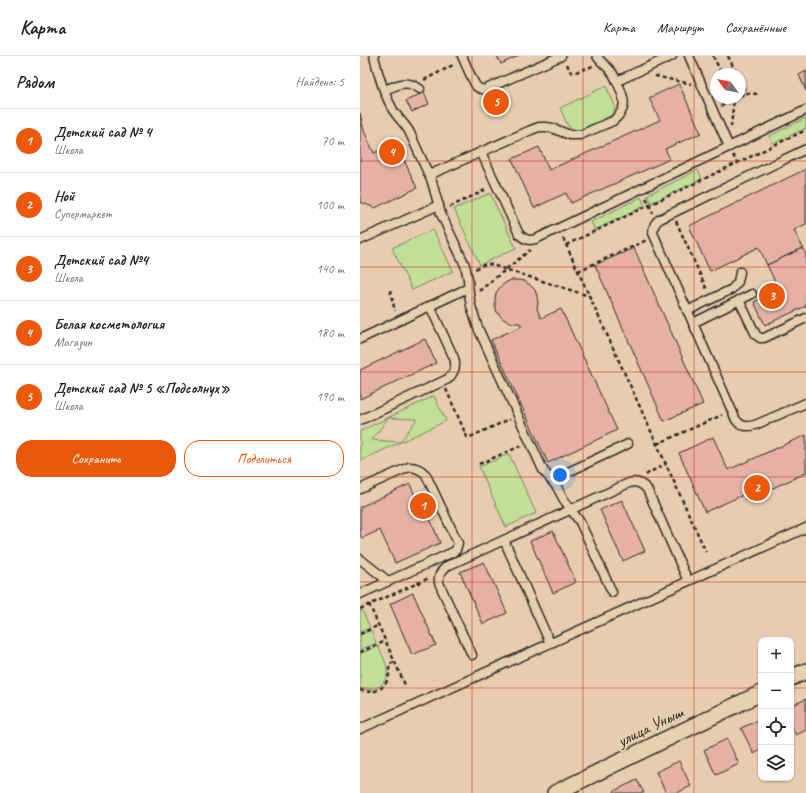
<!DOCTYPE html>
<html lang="ru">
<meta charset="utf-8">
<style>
:root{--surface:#fff;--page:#f6f6f6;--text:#202124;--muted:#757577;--line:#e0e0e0;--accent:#ea580c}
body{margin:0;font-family:Caveat,sans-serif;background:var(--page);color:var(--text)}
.controls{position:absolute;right:12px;bottom:12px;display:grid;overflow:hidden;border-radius:8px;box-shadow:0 1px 3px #0004}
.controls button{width:36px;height:36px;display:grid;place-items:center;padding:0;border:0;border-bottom:1px solid var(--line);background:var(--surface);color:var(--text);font:20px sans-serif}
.compass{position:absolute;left:350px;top:12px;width:36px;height:36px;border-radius:50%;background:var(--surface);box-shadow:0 1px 3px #0004;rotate:302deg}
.you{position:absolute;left:200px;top:419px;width:14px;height:14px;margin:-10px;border:3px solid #fff;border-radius:50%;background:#1a73e8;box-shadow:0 0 0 6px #1a73e833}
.badge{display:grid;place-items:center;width:26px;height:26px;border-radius:50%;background:var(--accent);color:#fff;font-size:13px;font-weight:700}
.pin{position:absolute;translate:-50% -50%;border:2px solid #fff;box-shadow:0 1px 4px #0006}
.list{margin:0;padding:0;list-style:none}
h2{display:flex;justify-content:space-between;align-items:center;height:52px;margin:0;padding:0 16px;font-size:17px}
h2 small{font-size:13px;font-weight:400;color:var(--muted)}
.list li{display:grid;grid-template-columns:26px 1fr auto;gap:12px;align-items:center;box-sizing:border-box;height:64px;padding:0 16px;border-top:1px solid var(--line)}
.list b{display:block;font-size:15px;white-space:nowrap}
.list p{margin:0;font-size:13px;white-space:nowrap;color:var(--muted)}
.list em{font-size:13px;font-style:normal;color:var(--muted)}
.actions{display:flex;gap:8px;padding:12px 16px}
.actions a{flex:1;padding:9px 0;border:1px solid var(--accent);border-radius:16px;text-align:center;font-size:14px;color:var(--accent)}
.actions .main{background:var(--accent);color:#fff}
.icon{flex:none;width:22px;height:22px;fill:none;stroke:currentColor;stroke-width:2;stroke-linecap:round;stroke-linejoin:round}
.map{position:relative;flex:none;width:446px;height:737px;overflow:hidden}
header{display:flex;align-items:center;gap:24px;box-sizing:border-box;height:56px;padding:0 20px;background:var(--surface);border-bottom:1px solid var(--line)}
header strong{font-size:19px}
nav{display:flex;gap:22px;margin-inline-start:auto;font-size:14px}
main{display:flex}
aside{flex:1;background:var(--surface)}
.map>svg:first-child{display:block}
.green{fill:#c1df97;stroke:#768561;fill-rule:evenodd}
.building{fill:#e6b1a4;stroke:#2b2b2b}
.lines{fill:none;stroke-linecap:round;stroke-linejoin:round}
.lane-casing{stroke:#2b2b2b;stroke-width:11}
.street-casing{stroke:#2b2b2b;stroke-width:18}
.path{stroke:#2b2b2b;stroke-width:2.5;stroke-dasharray:4 3;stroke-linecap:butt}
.lane{stroke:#e6d0af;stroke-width:8}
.street{stroke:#e6d0af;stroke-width:15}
.grid{fill:none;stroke:#c8321e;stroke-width:1;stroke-opacity:0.55}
.labels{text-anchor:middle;stroke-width:4;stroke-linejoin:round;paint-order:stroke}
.street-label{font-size:17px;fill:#2b2b2b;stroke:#e6d0af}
</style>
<header>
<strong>Карта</strong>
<nav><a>Карта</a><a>Маршрут</a><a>Сохранённые</a></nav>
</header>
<main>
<aside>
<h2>Рядом<small>Найдено: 5</small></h2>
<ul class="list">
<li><span class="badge">1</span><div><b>Детский сад № 4</b><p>Школа</p></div><em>70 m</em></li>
<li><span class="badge">2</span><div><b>Ной</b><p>Супермаркет</p></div><em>100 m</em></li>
<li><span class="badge">3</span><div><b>Детский сад №4</b><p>Школа</p></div><em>140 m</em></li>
<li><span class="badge">4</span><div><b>Белая косметология</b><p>Магазин</p></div><em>180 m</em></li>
<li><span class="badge">5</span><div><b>Детский сад № 5 «Подсолнух»</b><p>Школа</p></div><em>190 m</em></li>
</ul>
<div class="actions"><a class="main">Сохранить</a><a>Поделиться</a></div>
</aside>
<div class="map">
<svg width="446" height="737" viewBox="0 0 446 737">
<rect width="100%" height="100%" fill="#e9ccaf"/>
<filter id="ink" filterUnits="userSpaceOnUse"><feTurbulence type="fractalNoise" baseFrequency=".025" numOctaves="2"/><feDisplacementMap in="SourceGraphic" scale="8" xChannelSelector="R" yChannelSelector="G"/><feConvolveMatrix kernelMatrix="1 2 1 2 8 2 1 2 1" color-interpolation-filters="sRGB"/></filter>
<g filter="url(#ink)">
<!-- green -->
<g class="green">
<path d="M246 30 255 50C255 54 253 57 250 60L220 74H217L211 72 208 70 200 52Z"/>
<polygon points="446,62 446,72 413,88 409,80"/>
<polygon points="338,114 342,123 291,147 287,139"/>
<polygon points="130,137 156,192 120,209 94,153"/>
<polygon points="281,141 285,150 235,174 231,166"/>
<polygon points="73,173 93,215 52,234 32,192"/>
<path d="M74 340 86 365 0 405V375ZM28 362 57 363 40 386 12 384Z"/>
<polygon points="149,398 176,457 146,471 119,411"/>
<polygon points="0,554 2,554 10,572 0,576"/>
<polygon points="11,574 16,587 0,594 0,579"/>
<path d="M18 590C21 597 26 605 27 613 29 629 13 637 0 632V598Z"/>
</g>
<!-- building -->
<g class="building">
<polygon points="137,0 158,0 141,8"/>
<polygon points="446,15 446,35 439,19"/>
<polygon points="319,28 341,77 305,93 310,103 211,147 206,137 174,152 152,103 179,91 189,114 300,64 289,42"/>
<polygon points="64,36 69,48 52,56 46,45"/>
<polygon points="0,57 4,75 14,97 36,87 57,132 15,152 0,146"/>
<polygon points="446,113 446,168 434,174 443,192 407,209 399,191 350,215 329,170"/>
<polygon points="274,192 343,348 304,365 235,209"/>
<polygon points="443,192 446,199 446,250 405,269 394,246 419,234 407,209"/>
<polygon points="151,224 158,224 164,225 170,229 175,234 177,240 178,247 177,253 181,262 201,253 257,374 188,407 131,284 162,270 160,267 153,267 147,265 142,262 137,256 135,250 135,243 136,237 140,231 145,227"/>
<polygon points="65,283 76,307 0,343 0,314"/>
<polygon points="446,379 446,417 386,444 383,439 345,456 319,397 353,381 368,414"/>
<polygon points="50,428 62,456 61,456 63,462 69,460 80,487 35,507 20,474 2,482 0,479 0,451"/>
<polygon points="262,444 285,495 263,505 240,454"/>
<polygon points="193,475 216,526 193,537 170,485"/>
<polygon points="124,506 147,557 123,568 100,516"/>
<polygon points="53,537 76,589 52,599 30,548"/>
<polygon points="446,643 446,674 436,679 431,669 431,650"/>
<polygon points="401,663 401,694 394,698 381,672"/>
<polygon points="367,683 379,708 356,719 344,694"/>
<polygon points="319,705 331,730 317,737 306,737 296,716"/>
<polygon points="277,724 284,737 255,737 254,735"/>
</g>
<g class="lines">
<defs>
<g id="lane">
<path d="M14 0C18 18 24 38 33 54 38 62 44 67 49 75L72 126 81 158 105 209 108 223 109 238 111 250 118 272 183 414 197 431 204 444 220 466 252 536"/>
<path d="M102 0C105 6 113 27 117 31 120 33 123 34 126 33L201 0"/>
<polyline points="329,0 369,91"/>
<polyline points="257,25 312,0"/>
<path d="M24 34C39 29 45 23 60 33"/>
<path d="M446 93 300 163C295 166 293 171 293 177L376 364C382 371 387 371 395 369L446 347"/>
<path d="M121 96 159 178C165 184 169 185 176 183L446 54"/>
<path d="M69 119 171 74 179 71H186L192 72 210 79H220L253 65C268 53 265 43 258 28 256 23 254 18 250 14 246 9 240 6 237 0"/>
<polyline points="0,184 79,149"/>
<polyline points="379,244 396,279 400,282 404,282 446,262"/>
<polyline points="327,255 372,233 378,226 380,216"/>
<polyline points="333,267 392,238"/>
<polyline points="0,283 108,232"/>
<path d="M0 364 88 323C94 317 97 311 94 302L70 250"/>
<polyline points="191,424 268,388"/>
<path d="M0 433 49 411C56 411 61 413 66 419L98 487 96 494 93 496 0 538"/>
<polyline points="144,484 190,587"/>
<polyline points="0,503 28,525"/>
<path d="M112 599 79 527C78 519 81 515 87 510L269 427C277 425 281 427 287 433L328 525"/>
<polyline points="0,673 446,472"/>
</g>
<g id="street">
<polyline points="431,622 446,615"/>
<polyline points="195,737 401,637"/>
</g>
</defs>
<!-- lane casing -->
<use href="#lane" class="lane-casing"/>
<!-- street casing -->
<use href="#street" class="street-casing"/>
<!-- path -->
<g class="path">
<polyline points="353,0 362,18"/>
<polyline points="368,0 377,18"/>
<polyline points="207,8 210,15 213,17 233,10"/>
<polyline points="295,20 331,28"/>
<polyline points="64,24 95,8"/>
<polyline points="380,24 386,37"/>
<polyline points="380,40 386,37 398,38"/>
<polyline points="361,50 376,42"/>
<polyline points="371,71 374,42"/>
<polyline points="373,99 377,107"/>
<polyline points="286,142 293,157"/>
<polyline points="90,151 127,133"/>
<polyline points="316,165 347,234"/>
<polyline points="203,182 346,496"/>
<polyline points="206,189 446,74"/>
<polyline points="115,213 123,209 129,208 229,240"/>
<polyline points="218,215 287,184"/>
<polyline points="30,234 35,255"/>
<polyline points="119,235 170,194"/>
<polyline points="86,333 107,381 110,381 150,363"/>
<polyline points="297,388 362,359"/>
<polyline points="119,408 161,390"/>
<polyline points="286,419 290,416 306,408"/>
<polyline points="9,548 45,629"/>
<polyline points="0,553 69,522"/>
<polyline points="0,578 19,569"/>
<polyline points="0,596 26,585"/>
<path d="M0 634C13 639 27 633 29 618 30 615 28 612 30 609 31 607 33 606 35 606"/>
</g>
<!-- lane -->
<use href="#lane" class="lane"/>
<!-- street -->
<use href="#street" class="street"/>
</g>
</g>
<!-- grid -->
<path class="grid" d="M112 0V737M223 0V737M334 0V737M0 105H446M0 211H446M0 316H446M0 421H446M0 526H446M0 632H401M431 632H446"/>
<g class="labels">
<!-- street labels -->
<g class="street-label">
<text transform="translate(290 670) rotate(-26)" y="6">улица Уныш</text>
</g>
</g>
</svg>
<div class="controls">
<button>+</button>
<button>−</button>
<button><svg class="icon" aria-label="locate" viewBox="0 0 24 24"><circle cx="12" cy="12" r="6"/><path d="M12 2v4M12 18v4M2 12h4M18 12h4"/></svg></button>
<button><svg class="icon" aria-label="layers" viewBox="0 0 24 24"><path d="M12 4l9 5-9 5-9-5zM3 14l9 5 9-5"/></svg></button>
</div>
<svg class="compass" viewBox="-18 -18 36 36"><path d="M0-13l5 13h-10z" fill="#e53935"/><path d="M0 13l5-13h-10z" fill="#757577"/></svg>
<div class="you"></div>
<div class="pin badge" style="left:63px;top:450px">1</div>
<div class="pin badge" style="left:397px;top:432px">2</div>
<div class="pin badge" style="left:412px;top:240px">3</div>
<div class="pin badge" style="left:32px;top:96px">4</div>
<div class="pin badge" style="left:136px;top:46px">5</div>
</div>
</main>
